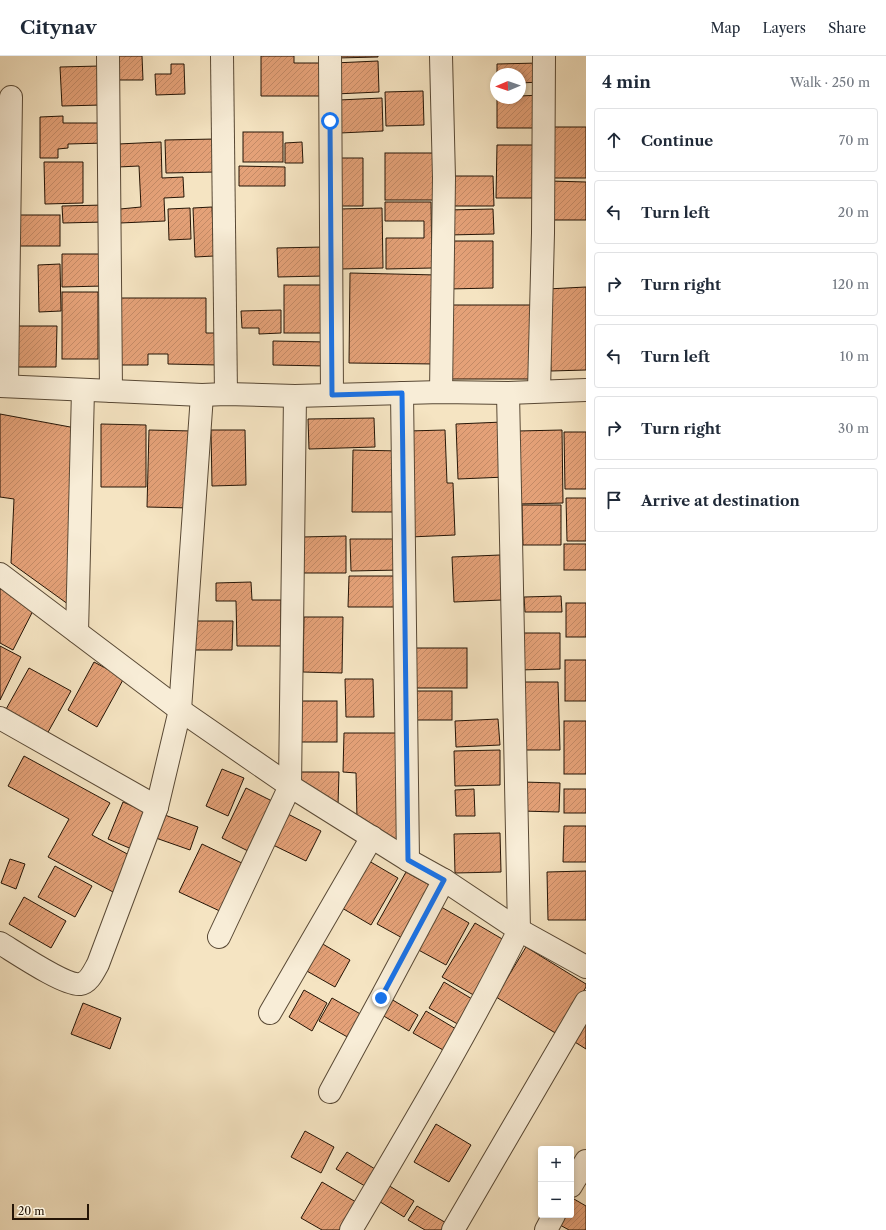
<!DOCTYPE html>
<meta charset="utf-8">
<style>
:root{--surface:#fff;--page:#f2f2f3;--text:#1f2937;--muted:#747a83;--line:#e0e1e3}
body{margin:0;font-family:"Libre Caslon Text",serif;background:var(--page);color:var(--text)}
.controls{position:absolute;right:12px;bottom:12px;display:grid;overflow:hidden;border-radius:4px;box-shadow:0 2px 6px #0003}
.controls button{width:36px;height:36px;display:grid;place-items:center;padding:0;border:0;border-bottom:1px solid var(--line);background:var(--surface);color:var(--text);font:20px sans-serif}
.compass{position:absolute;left:490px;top:12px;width:36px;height:36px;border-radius:50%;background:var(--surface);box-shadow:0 2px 6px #0003;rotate:268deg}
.scale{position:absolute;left:12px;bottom:10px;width:77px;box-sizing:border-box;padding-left:4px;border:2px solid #251506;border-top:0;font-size:11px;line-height:14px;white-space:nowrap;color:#251506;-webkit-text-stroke:3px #f8edd7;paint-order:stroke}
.stop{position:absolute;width:12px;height:12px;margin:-9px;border:3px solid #1a73e8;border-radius:50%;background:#fff}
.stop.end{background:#1a73e8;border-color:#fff;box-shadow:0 1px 4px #0008}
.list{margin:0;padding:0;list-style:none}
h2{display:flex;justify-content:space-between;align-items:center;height:52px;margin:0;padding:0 16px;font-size:17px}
h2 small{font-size:13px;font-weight:400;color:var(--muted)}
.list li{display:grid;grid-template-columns:26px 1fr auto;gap:12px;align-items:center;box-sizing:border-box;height:64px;margin:0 8px 8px;padding:0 8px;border:1px solid var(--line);border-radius:4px}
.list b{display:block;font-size:15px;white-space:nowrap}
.list em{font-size:13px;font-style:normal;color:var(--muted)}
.icon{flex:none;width:22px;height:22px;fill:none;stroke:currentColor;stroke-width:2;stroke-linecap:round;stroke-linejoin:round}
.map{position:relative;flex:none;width:586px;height:1174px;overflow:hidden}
header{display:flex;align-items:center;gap:24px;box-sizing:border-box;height:56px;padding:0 20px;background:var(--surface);border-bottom:1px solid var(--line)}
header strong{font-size:19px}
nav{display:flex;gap:22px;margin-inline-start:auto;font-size:14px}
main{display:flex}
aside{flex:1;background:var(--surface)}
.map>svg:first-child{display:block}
.building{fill:url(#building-hatch);stroke:#251506}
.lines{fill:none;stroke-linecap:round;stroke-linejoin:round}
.minor-casing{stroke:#594935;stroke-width:24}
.tertiary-casing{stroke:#594935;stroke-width:24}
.minor{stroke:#f8edd7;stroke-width:22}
.tertiary{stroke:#f8edd7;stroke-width:22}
.route{stroke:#1a73e8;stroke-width:5}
</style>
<header>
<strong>Citynav</strong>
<nav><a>Map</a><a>Layers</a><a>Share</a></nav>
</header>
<main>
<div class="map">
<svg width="586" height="1174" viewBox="0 0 586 1174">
<defs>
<pattern id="building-hatch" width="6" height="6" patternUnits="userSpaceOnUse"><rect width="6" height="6" fill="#e4a178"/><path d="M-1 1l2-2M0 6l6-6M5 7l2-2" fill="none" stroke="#c38a66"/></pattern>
</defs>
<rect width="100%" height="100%" fill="#f5e4c2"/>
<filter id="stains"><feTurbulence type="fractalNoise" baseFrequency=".005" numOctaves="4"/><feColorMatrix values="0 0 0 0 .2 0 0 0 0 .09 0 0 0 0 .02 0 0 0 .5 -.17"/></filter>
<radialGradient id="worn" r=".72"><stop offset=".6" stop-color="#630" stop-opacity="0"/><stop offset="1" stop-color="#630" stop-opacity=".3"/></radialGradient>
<!-- building -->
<g class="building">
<polygon points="114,0 142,0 143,24 115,24"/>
<polygon points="261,0 294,0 294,7 326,7 326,40 261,40"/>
<polygon points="337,0 378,0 378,1 337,2"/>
<polygon points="378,5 379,36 335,38 334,7"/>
<polygon points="539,7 540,26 520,27 520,18 497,18 497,8"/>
<polygon points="171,8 184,8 185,38 156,39 155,18 171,18"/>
<polygon points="100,10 101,49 62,50 60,11"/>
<polygon points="423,35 424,69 386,70 385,36"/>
<polygon points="541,39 541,72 497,72 497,42 520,42 520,40"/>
<polygon points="382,42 383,75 340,77 339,44"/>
<polygon points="63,60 63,67 105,67 105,87 68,88 68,92 58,93 58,102 40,102 40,61"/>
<polygon points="550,71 586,71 586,122 549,122"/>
<rect x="243" y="76" width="40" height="30"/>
<polygon points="215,83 216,116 166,117 165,84"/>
<polygon points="161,86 162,122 183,121 184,141 164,142 165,165 120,167 120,153 141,151 139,110 118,111 118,88"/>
<polygon points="302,86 303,107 285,107 285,87"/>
<polygon points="497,89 540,89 540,142 496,142"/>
<rect x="385" y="97" width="50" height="47"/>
<polygon points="339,102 363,102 363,150 340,150"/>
<polygon points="44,106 83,106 83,147 45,148"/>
<polygon points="239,110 285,111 285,130 239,130"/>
<polygon points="449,120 493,120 494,150 449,150"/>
<polygon points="550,125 586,126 586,164 550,164"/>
<polygon points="385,146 431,146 432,212 386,213 386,182 424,182 424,165 385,165"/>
<polygon points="104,149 104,166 63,167 62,150"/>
<polygon points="212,151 214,200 195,201 193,152"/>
<polygon points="190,152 191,183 169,184 168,153"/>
<polygon points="382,152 383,212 340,213 339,153"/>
<polygon points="493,153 494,178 448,179 447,154"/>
<rect x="11" y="159" width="49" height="31"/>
<polygon points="447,185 493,185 493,232 448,233"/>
<polygon points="323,191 323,220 278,221 277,192"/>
<polygon points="62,198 103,198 103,230 62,231"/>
<polygon points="60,208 61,255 39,256 38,209"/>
<polygon points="350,217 437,219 435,308 349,307"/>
<rect x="284" y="229" width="40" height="48"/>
<polygon points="586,231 586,314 551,315 547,233"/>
<rect x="62" y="236" width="36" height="67"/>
<polygon points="115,242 206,242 206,277 218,277 218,309 168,308 168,298 148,298 148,309 115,309"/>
<polygon points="447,249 537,249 537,323 448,323"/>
<polygon points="281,254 281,277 259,278 259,272 242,272 241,255"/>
<polygon points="12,270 57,270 56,311 11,311"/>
<polygon points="273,285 326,286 325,310 273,309"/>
<polygon points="0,358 81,373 72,551 11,507 14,443 0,441"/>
<polygon points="374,362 375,391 309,393 308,363"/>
<polygon points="503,366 506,421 458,423 456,368"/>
<polygon points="101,368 146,369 146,431 101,431"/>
<polygon points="149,374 192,375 190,452 147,451"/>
<polygon points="211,374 245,374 246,429 212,430"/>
<polygon points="445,374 447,427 453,427 455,479 410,481 408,375"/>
<polygon points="562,374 563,447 519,448 518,375"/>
<polygon points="564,376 586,376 586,433 565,433"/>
<polygon points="353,394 400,395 400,456 352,456"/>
<polygon points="566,442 586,442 586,485 567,485"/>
<polygon points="522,449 561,449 561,489 523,489"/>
<polygon points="346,480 346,517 302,517 302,481"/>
<polygon points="350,483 399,483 400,514 351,515"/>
<rect x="564" y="488" width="22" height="26"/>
<polygon points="500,499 502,544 454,546 452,501"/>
<polygon points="349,520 398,520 398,551 348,551"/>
<polygon points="251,526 252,544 281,544 281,590 237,590 236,545 216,545 216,527"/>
<polygon points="3,529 37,547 13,594 0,587 0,534"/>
<polygon points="561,540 562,556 525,556 524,541"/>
<rect x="566" y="547" width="20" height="34"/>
<polygon points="304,561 343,561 342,617 303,616"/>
<polygon points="193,565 233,565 232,594 192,594"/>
<polygon points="517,577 560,577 560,613 518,614"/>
<polygon points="0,590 21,601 0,644"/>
<rect x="414" y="592" width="53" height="40"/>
<rect x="565" y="604" width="21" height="41"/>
<polygon points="94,606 124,622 97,671 68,654"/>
<polygon points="29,612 71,635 47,678 5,655"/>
<polygon points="345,623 373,623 374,661 346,661"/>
<polygon points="518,626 558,626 560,694 519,694"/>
<rect x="411" y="635" width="41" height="29"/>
<rect x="300" y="645" width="37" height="41"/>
<polygon points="498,663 500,689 456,691 455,665"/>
<rect x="564" y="665" width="22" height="53"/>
<polygon points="344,677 403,677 404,794 357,763 356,717 343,716"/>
<polygon points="500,694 500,729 455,730 454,695"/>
<polygon points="24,700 110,747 92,779 131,800 113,836 48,801 69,763 8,730"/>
<polygon points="222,713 244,722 228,760 206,750"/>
<polygon points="300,716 339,716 338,749 296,729"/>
<polygon points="522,726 560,727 559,756 521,755"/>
<polygon points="246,732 274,746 250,796 222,782"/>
<polygon points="474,733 475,760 456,760 455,734"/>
<rect x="564" y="733" width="22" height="24"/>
<polygon points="123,746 149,757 134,794 108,783"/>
<polygon points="286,757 321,775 306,805 271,788"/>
<polygon points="162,758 198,771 190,794 153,781"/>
<polygon points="564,770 586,770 586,806 563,806"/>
<polygon points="500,777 501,816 455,817 454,778"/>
<polygon points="202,788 246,809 224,857 179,836"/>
<polygon points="10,803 25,808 16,833 1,827"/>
<polygon points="369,805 398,822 371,869 342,852"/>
<polygon points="55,810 92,830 75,861 38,841"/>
<polygon points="586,815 586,864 548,864 547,816"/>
<polygon points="406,816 435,832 406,884 377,868"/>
<polygon points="24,841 66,865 51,892 9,868"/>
<polygon points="436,848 469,867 446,909 413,891"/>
<polygon points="475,867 509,887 477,941 442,921"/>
<polygon points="321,887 350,904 335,931 305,914"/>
<polygon points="526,891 586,928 586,931 557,978 496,941"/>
<polygon points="444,926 477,946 463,971 429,952"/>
<polygon points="304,934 327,947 312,975 289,961"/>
<polygon points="332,942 364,960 351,983 319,965"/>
<polygon points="391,943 418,959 409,975 382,959"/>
<polygon points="83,947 121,962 110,993 71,978"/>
<polygon points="426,955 456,973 443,994 413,977"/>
<polygon points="586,956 586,993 570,983"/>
<polygon points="436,1068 471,1089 449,1126 414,1106"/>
<polygon points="305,1075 334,1091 321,1117 291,1101"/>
<polygon points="347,1096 380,1116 370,1133 336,1113"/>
<polygon points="322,1126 361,1149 346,1174 322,1174 301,1162"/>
<polygon points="383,1126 414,1145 404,1161 374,1142"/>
<polygon points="574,1143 586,1150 586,1174 569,1174 560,1169 566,1159 571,1159 571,1149"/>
<polygon points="417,1150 448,1168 444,1174 425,1174 408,1164"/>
</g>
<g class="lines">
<defs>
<g id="minor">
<polyline points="108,0 111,335"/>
<polyline points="222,0 226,338"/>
<polyline points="330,0 332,339"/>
<polyline points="7,330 11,41"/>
<polyline points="539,335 543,177 544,0"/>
<polyline points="441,336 444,122 441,0"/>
<polyline points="402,337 408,804"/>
<polyline points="0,518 180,654 290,730 408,804 444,824 519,874 586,911"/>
<polyline points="77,576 83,334"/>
<polyline points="0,662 157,751"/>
<polyline points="219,881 290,730 295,340"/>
<path d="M0 887C15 896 65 930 80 928 89 927 94 915 98 908L157 751 180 654 202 339"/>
<polyline points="270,957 372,781"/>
<polyline points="330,1036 381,942 444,824"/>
<polyline points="571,1130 586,1105"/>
<path d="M351 1174C409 1075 468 977 519 874L508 337"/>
<polyline points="453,1174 586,946"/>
<polyline points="546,1174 554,1159"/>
</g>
<polyline id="tertiary" points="0,330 202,339 226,338 295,340 441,336 508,337 586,334"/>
</defs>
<!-- minor casing -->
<use href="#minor" class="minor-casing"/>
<!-- tertiary casing -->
<use href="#tertiary" class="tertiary-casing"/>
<!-- minor -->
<use href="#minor" class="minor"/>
<!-- tertiary -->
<use href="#tertiary" class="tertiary"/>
</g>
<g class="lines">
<!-- route -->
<polyline class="route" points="330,65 332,339 402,337 408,804 444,824 381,942"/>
</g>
<rect width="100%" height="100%" filter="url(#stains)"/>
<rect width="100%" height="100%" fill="url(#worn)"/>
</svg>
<div class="controls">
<button>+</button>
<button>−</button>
</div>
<svg class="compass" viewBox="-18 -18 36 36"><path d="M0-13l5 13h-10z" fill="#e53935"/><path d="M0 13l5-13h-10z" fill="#747a83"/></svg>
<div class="scale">20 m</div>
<div class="stop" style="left:330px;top:65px"></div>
<div class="stop end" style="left:381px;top:942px"></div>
</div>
<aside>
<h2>4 min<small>Walk · 250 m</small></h2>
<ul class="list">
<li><svg class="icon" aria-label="ahead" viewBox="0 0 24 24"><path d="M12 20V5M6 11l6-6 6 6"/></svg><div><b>Continue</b></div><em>70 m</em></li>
<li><svg class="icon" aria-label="left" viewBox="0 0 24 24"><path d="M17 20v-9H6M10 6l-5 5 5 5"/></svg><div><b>Turn left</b></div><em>20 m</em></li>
<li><svg class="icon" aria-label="right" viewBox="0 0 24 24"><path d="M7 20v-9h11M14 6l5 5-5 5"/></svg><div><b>Turn right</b></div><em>120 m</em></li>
<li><svg class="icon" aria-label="left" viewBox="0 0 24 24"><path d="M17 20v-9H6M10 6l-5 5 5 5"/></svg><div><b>Turn left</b></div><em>10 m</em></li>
<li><svg class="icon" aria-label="right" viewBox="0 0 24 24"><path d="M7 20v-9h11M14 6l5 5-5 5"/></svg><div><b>Turn right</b></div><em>30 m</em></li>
<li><svg class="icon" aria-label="arrive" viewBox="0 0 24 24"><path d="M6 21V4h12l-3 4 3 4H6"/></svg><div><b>Arrive at destination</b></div></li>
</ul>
</aside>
</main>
